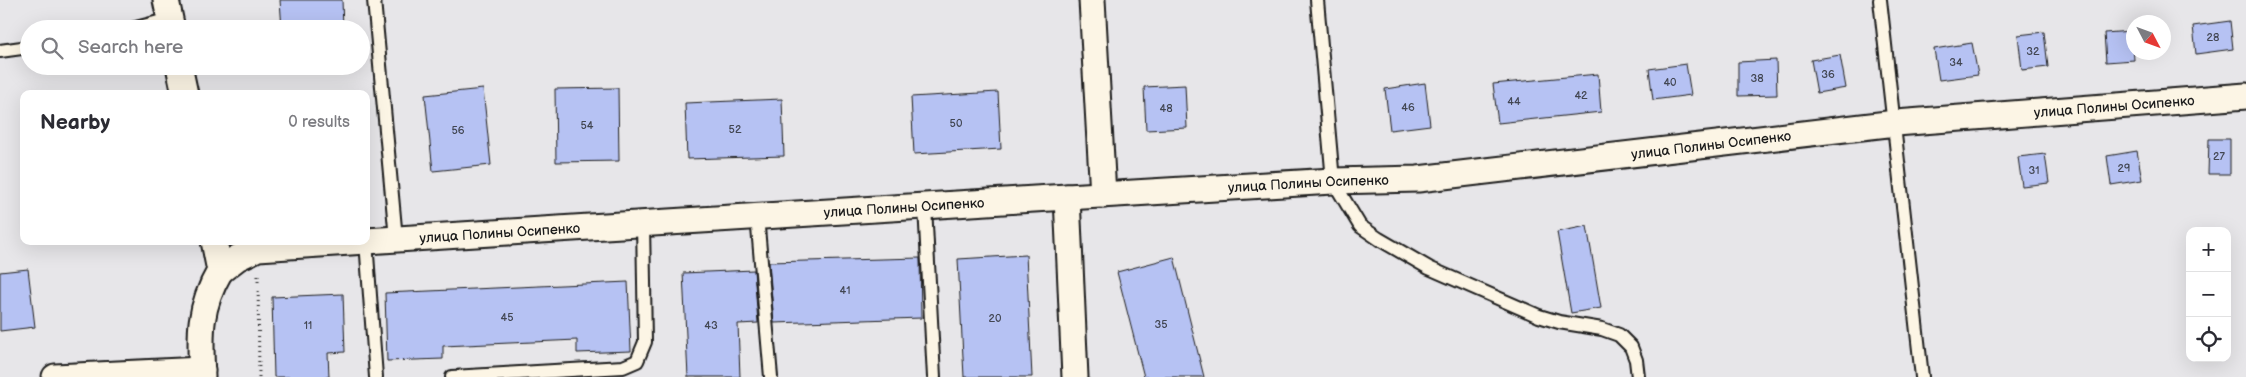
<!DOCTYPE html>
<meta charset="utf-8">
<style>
:root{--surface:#fff;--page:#f7f7f7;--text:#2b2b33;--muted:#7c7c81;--line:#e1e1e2}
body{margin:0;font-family:"Balsamiq Sans",sans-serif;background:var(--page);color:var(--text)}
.controls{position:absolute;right:15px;bottom:15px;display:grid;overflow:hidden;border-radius:10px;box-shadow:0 5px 20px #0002}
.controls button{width:45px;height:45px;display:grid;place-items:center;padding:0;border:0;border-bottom:1px solid var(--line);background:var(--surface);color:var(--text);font:25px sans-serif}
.compass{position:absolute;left:2126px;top:15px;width:45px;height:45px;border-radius:50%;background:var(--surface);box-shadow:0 5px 20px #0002;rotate:131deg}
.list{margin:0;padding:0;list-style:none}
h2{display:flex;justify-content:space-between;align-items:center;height:65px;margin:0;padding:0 20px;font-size:21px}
h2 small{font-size:16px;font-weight:400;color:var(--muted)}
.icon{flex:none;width:28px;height:28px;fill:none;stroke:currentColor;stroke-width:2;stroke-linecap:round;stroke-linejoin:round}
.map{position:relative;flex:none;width:2246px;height:377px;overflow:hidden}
.search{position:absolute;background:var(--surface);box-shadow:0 5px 20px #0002;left:20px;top:20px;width:350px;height:55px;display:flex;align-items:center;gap:12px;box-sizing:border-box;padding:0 18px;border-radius:28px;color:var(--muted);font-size:19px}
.panel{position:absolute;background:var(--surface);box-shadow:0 5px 20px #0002;left:20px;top:90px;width:350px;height:155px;border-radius:10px}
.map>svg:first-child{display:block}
.building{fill:#b6c2f3;stroke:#1c1c1c}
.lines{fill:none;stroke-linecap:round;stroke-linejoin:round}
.lane-casing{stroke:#1c1c1c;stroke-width:16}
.street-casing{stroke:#1c1c1c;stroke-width:29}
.path{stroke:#1c1c1c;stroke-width:3;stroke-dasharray:1 4;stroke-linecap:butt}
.lane{stroke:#fcf5e5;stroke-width:12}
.street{stroke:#fcf5e5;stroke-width:25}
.labels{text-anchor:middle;stroke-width:4.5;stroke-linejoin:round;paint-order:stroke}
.number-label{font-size:11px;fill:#424652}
.street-label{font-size:14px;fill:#1c1c1c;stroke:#fcf5e5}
</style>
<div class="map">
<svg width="2246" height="377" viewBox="0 0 2246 377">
<rect width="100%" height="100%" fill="#e7e6e9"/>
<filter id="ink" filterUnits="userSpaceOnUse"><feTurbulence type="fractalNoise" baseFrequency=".02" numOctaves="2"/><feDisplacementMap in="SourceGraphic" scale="10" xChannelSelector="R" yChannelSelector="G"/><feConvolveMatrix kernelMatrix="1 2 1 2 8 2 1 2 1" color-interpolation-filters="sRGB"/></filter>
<g filter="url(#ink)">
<!-- building -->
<g class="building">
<polygon points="280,0 342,0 343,29 282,29"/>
<polygon points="2230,21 2233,49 2196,54 2193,26"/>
<polygon points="2132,31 2134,60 2106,62 2104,33"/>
<polygon points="2044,32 2048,67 2022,70 2018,35"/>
<polygon points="1972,43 1978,75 1939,80 1934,49"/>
<polygon points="1840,55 1846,88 1817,93 1811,60"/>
<polygon points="1776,60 1777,95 1738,96 1738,62"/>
<polygon points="1686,64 1691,95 1653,100 1649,69"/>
<polygon points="1598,74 1601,112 1498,123 1493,84"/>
<polygon points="1425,83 1430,125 1390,130 1385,89"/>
<polygon points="1185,85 1187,128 1146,130 1144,87"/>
<polygon points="618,88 619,161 556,162 555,89"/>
<polygon points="483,89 491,165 433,171 425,95"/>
<polygon points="998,92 1001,149 914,154 911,97"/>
<polygon points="782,99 784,156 687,159 685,103"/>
<polygon points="2209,139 2230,139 2230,174 2208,174"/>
<polygon points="2137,151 2142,180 2111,185 2107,156"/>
<polygon points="2045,154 2049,183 2022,186 2018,157"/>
<polygon points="1587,226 1601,308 1571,313 1557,232"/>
<polygon points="1026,255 1032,377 964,377 958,259"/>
<polygon points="1174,257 1204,377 1144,377 1117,272"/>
<polygon points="920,258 921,318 774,323 769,262"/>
<polygon points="28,269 35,327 0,331 0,272"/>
<polygon points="754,270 758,323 738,324 740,377 688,377 683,273"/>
<polygon points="628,282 631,351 577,353 577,340 443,346 443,359 387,361 385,293"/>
<polygon points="343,294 345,352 328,353 329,377 274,377 272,297"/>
</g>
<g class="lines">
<defs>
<g id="lane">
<polyline points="374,0 396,239"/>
<polyline points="1317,0 1333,181 1360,226 1379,239 1429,268 1539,316 1559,322 1602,329 1619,335 1631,347 1636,360 1638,377"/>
<polyline points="1880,0 1922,377"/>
<polyline points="132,29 170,19"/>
<polyline points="0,51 29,47"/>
<polyline points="925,206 934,377"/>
<polyline points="757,216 771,377"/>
<polyline points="366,241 376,377"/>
<polyline points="452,377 623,367 637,361 645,342 643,222"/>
</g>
<g id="street">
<polyline points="166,0 172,29"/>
<polyline points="1092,0 1103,195"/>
<polyline points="179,66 185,94"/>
<polyline points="1067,197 1075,377"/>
<path id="s1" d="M366 241 1067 197 1333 181 1418 179 1896 123 2246 96"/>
<polyline points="220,271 237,258 258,248 366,241"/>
<polyline points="55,377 202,370"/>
<path d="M202 377C200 335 198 309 220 271L214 241"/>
</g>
</defs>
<!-- lane casing -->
<use href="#lane" class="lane-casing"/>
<!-- street casing -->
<use href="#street" class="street-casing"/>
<!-- path -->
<polyline class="path" points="258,276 259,377"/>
<!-- lane -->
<use href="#lane" class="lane"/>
<!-- street -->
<use href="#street" class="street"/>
</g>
</g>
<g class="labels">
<!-- number labels -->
<g class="number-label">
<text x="2213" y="41">28</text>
<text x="2033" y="55">32</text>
<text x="1956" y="66">34</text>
<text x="1828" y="78">36</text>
<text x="1757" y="82">38</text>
<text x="1670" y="86">40</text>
<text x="1581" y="99">42</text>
<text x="1514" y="105">44</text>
<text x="1408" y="111">46</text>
<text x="1166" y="112">48</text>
<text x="956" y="127">50</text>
<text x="587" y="129">54</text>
<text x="735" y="133">52</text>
<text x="458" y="134">56</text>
<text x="2219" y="160">27</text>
<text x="2124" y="172">29</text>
<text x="2034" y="174">31</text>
<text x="845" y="294">41</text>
<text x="507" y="321">45</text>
<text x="995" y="322">20</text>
<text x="1161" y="328">35</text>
<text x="308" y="329">11</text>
<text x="711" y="329">43</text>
</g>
<!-- street labels -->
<g class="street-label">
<text dy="5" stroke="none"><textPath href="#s1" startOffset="1754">улица Полины Осипенко</textPath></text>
<text dy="5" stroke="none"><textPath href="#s1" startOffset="1349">улица Полины Осипенко</textPath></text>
<text dy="5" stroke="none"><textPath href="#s1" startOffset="944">улица Полины Осипенко</textPath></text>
<text dy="5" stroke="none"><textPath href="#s1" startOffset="539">улица Полины Осипенко</textPath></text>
<text dy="5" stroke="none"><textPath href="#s1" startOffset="134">улица Полины Осипенко</textPath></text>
</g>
</g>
</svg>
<div class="controls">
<button>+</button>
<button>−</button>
<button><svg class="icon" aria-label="locate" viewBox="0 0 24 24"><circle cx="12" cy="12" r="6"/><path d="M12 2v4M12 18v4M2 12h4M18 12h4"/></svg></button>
</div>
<svg class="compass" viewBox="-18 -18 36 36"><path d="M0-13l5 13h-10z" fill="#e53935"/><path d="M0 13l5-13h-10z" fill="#7c7c81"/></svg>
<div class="search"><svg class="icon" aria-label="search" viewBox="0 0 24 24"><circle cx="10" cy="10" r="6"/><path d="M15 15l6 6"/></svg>Search here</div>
<section class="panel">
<h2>Nearby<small>0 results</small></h2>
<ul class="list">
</ul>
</section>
</div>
